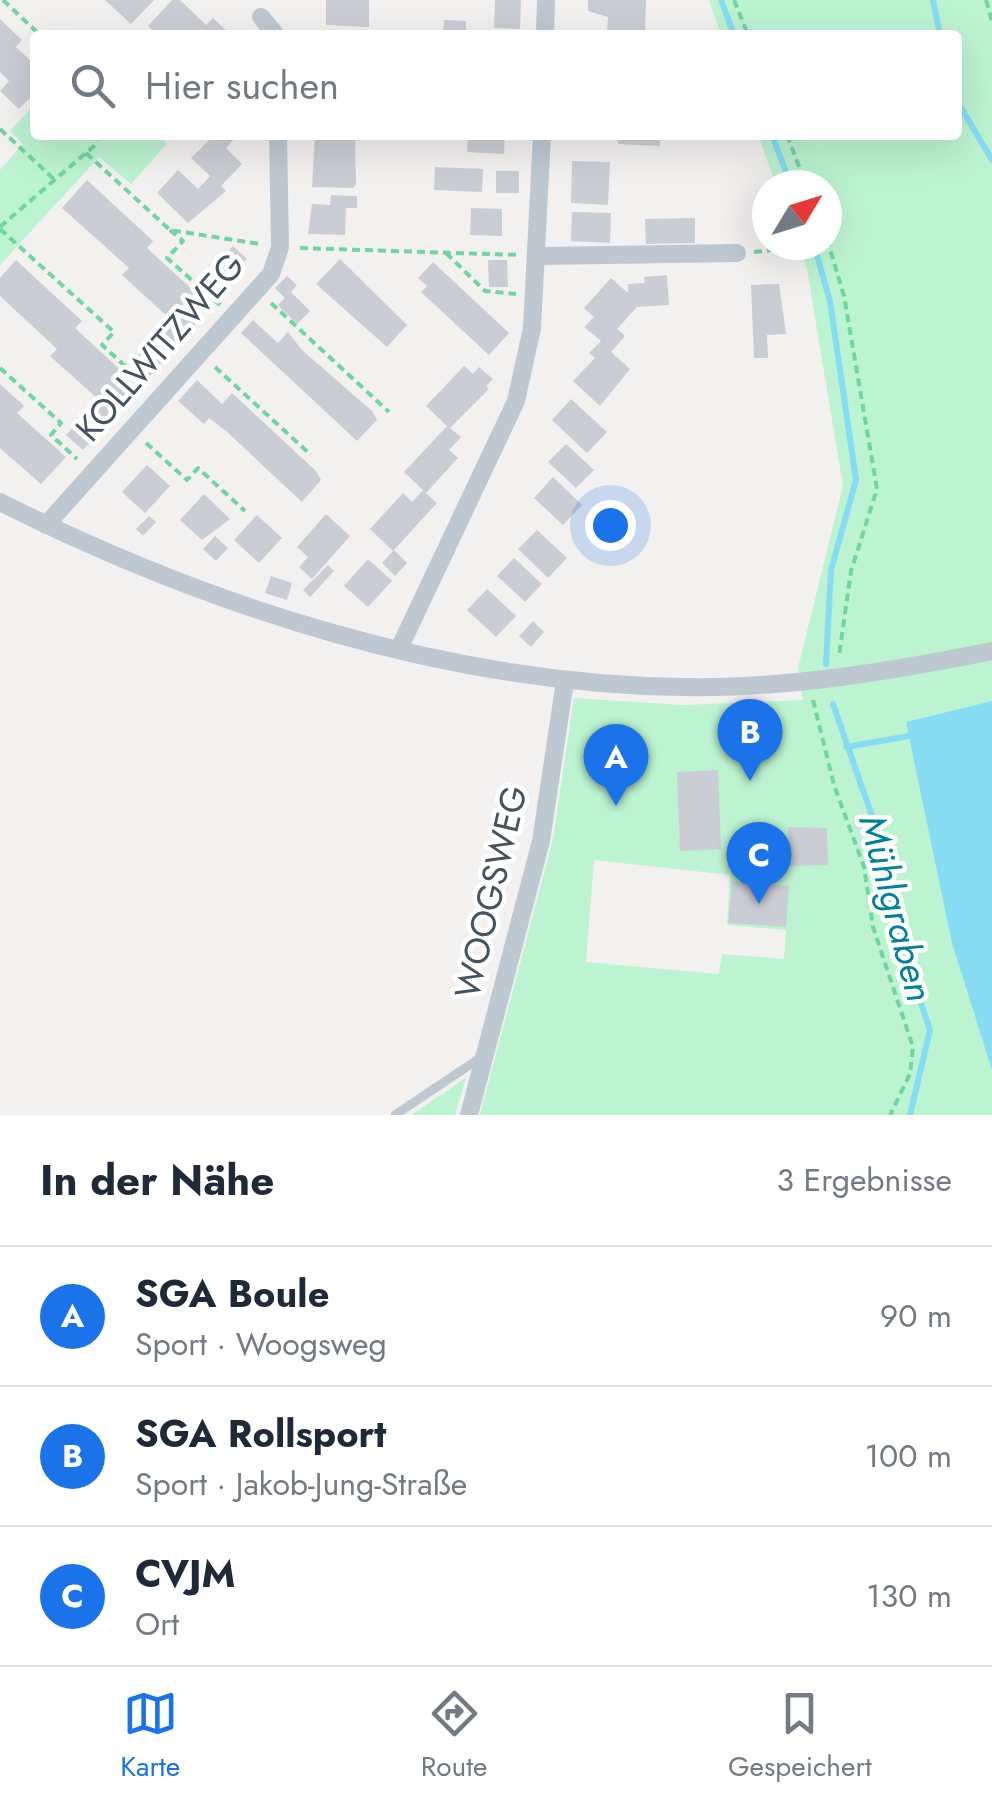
<!DOCTYPE html>
<html lang="de">
<meta charset="utf-8">
<style>
:root{--surface:#fff;--page:#f2f2f3;--text:#1f2937;--muted:#747a83;--line:#e0e1e3;--accent:#1a73e8}
body{margin:0;font-family:Jost,sans-serif;background:var(--page);color:var(--text)}
.compass{position:absolute;left:752px;top:170px;width:90px;height:90px;border-radius:50%;background:var(--surface);box-shadow:0 10px 40px #0002;rotate:52deg}
.you{position:absolute;left:610px;top:525px;width:35px;height:35px;margin:-25px;border:8px solid #fff;border-radius:50%;background:#1a73e8;box-shadow:0 0 0 15px #1a73e833}
.badge{display:grid;place-items:center;width:65px;height:65px;border-radius:50%;background:var(--accent);color:#fff;font-size:32px;font-weight:700}
.pin{position:absolute;translate:-50% -82px;filter:drop-shadow(0 2px 5px #0008)}
.pin::after{content:'';position:absolute;top:52px;width:35px;height:30px;background:inherit;clip-path:polygon(0 0,100% 0,50% 100%)}
.list{margin:0;padding:0;list-style:none}
h2{display:flex;justify-content:space-between;align-items:center;height:130px;margin:0;padding:0 40px;font-size:42px}
h2 small{font-size:32px;font-weight:400;color:var(--muted)}
.list li{display:grid;grid-template-columns:65px 1fr auto;gap:30px;align-items:center;box-sizing:border-box;height:140px;padding:0 40px;border-top:2px solid var(--line)}
.list b{display:block;font-size:38px;white-space:nowrap}
.list p{margin:0;font-size:32px;white-space:nowrap;color:var(--muted)}
.list em{font-size:32px;font-style:normal;color:var(--muted)}
.icon{flex:none;width:55px;height:55px;fill:none;stroke:currentColor;stroke-width:2;stroke-linecap:round;stroke-linejoin:round}
.map{position:relative;flex:none;width:992px;height:1115px;overflow:hidden}
.search{position:absolute;background:var(--surface);box-shadow:0 10px 40px #0002;left:30px;right:30px;top:30px;height:110px;display:flex;align-items:center;gap:25px;box-sizing:border-box;padding:0 35px;border-radius:10px;color:var(--muted);font-size:38px}
.sheet{height:550px;background:var(--surface)}
nav{display:flex;justify-content:space-around;align-items:center;box-sizing:border-box;height:140px;border-top:2px solid var(--line);background:var(--surface);font-size:28px;color:var(--muted)}
nav a{display:grid;justify-items:center;gap:5px}
nav .on{color:var(--accent)}
.map>svg:first-child{display:block}
.green{fill:#bcf3d1;fill-rule:evenodd}
.water{fill:#86ddf3}
.lines{fill:none;stroke-linecap:round;stroke-linejoin:round}
.stream{stroke:#86ddf3;stroke-width:6}
.building{fill:#cacdd3}
.path{stroke:#71d4a3;stroke-width:4;stroke-dasharray:8 5;stroke-linecap:butt}
.lane{stroke:#bdc8d1;stroke-width:9}
.street{stroke:#bdc8d1;stroke-width:18}
.labels{text-anchor:middle;stroke-width:9;stroke-linejoin:round;paint-order:stroke}
.street-label{font-size:35px;fill:#475460;stroke:#fff}
.water-label{font-size:38px;font-style:italic;fill:#0380a0;stroke:#fff}
</style>
<div class="map">
<svg width="992" height="1115" viewBox="0 0 992 1115">
<rect width="100%" height="100%" fill="#f3f0f0"/>
<!-- green -->
<g class="green">
<path d="M709 0H992V1115H480L553 839 574 698 683 705 803 700 798 668 843 486 807 269 798 245H827V185H776L758 135H957V35H721ZM594 860 730 875 727 925 786 930 784 959 722 954 719 974 586 962Z"/>
<polygon points="35,104 35,135 158,135 167,144 131,184 99,157 0,265 0,170 23,144 10,131"/>
<polygon points="466,1078 455,1115 411,1115"/>
</g>
<!-- water -->
<polygon class="water" points="992,701 992,1070 952,943 906,722"/>
<g class="lines">
<!-- stream -->
<g class="stream">
<polyline points="721,0 734,35"/>
<polyline points="933,0 940,35"/>
<polyline points="957,101 992,160"/>
<polyline points="772,135 791,185"/>
<polyline points="814,245 830,301 856,480 831,570 826,664"/>
<polyline points="833,704 889,865 893,921 930,1030 910,1115"/>
<polyline points="846,747 909,736"/>
</g>
</g>
<!-- building -->
<g class="building">
<polygon points="105,0 154,0 131,24"/>
<polygon points="172,0 180,0 206,25 213,18 231,35 208,35 202,29 196,35 157,35 148,26"/>
<polygon points="326,0 369,0 369,27 326,25"/>
<polygon points="495,0 521,0 520,29 494,28"/>
<polygon points="588,0 646,0 645,34 607,33 608,17 588,11"/>
<polygon points="0,19 22,40 16,47 35,65 35,93 19,109 0,91 9,81 0,72"/>
<polygon points="444,20 466,21 466,35 443,35"/>
<polygon points="214,135 238,135 226,148 242,164 221,186 226,191 188,223 157,193 178,170 198,189 210,176 191,158"/>
<polygon points="315,135 355,135 356,184 353,188 312,187"/>
<polygon points="468,135 505,135 504,154 467,152"/>
<polygon points="619,135 660,135 660,146 618,144"/>
<polygon points="572,161 610,162 608,205 571,203"/>
<polygon points="435,167 483,169 482,192 434,190"/>
<rect x="496" y="171" width="23" height="22"/>
<polygon points="87,180 153,241 147,248 195,292 182,306 199,320 149,377 132,362 170,319 122,275 129,268 62,208"/>
<polygon points="331,195 357,196 357,208 346,208 345,235 308,234 312,204 330,205"/>
<polygon points="471,208 502,209 502,236 470,235"/>
<polygon points="572,212 611,213 610,243 571,241"/>
<polygon points="695,218 695,243 646,244 645,219"/>
<polygon points="233,246 247,259 216,292 202,279"/>
<polygon points="340,259 407,325 387,347 316,284"/>
<polygon points="16,260 82,321 75,328 128,377 126,401 83,450 66,435 98,399 50,356 57,349 0,296 0,278"/>
<polygon points="488,260 507,260 508,287 489,287"/>
<polygon points="433,262 509,333 489,355 421,292 427,286 418,278"/>
<polygon points="667,275 669,305 637,307 617,329 625,336 611,352 630,369 600,406 573,381 595,358 589,353 601,341 584,327 594,317 584,308 611,278 628,293 628,284 645,283 644,277"/>
<polygon points="287,276 297,285 291,292 310,311 297,324 278,305 285,298 275,288"/>
<polygon points="779,284 786,334 767,335 768,358 754,358 751,285"/>
<polygon points="253,320 278,343 288,332 302,350 372,411 377,420 357,441 241,333"/>
<polygon points="464,366 473,374 479,367 493,379 486,386 489,389 450,428 461,437 449,450 458,458 426,493 437,503 393,551 370,529 403,493 412,502 423,490 404,472 447,426 426,406"/>
<polygon points="197,380 222,404 232,393 316,471 321,480 302,502 226,431 209,418 204,424 178,401"/>
<polygon points="0,384 24,406 17,413 66,457 41,484 0,448"/>
<polygon points="571,399 607,432 587,453 552,420"/>
<polygon points="566,444 594,470 576,488 548,462"/>
<polygon points="147,465 170,486 145,513 122,492"/>
<polygon points="553,477 582,505 563,525 534,498"/>
<polygon points="204,494 230,519 202,540 180,520"/>
<polygon points="326,514 350,536 312,579 299,567 308,557 297,547"/>
<polygon points="257,515 282,538 259,563 234,540"/>
<polygon points="149,516 156,522 143,536 136,529"/>
<polygon points="537,530 567,558 548,578 518,549"/>
<polygon points="215,536 228,548 216,561 203,549"/>
<polygon points="394,550 407,563 395,576 382,563"/>
<polygon points="514,558 542,584 525,602 497,576"/>
<polygon points="368,559 392,581 368,607 344,586"/>
<polygon points="328,565 334,571 310,597 303,590"/>
<polygon points="271,576 292,583 287,600 265,593"/>
<polygon points="487,589 516,616 496,637 467,610"/>
<polygon points="533,621 544,632 531,647 519,636"/>
<polygon points="605,756 620,758 619,772 605,770"/>
<polygon points="718,770 721,849 680,851 677,772"/>
<polygon points="788,827 827,828 828,865 788,866"/>
<polygon points="732,881 789,886 786,927 728,923"/>
</g>
<g class="lines">
<!-- path -->
<g class="path">
<polyline points="3,0 40,35"/>
<polyline points="734,0 748,35"/>
<polyline points="986,0 992,21"/>
<polyline points="0,129 55,180"/>
<polyline points="787,135 806,185"/>
<polyline points="86,153 170,230 260,244"/>
<polyline points="0,227 94,146 97,135"/>
<polyline points="0,229 114,332 102,345 146,385"/>
<polyline points="170,230 183,241 167,258 220,305"/>
<polyline points="827,239 844,296 877,489 851,571 839,656"/>
<polyline points="300,248 520,255"/>
<polyline points="754,252 819,245"/>
<polyline points="446,253 485,291 516,294"/>
<polyline points="271,303 389,412"/>
<polyline points="215,367 311,455"/>
<polyline points="0,368 61,423 51,435 77,459"/>
<polyline points="146,443 187,480 198,468 245,511"/>
<polyline points="813,700 834,785 864,867 873,927 913,1047 910,1074 890,1115"/>
</g>
<!-- lane -->
<polyline class="lane" points="395,1115 480,1058"/>
<!-- street -->
<g class="street">
<polyline points="261,17 276,35"/>
<polyline points="545,35 546,0"/>
<polyline points="539,256 737,253"/>
<path d="M0 502C209 607 448 684 683 687 787 689 891 671 992 651"/>
<polyline points="46,525 271,274 280,247 278,135"/>
<polyline points="399,649 516,401 532,328 542,135"/>
<polyline points="469,1115 541,841 565,681"/>
</g>
</g>
<g class="labels">
<!-- street labels -->
<g class="street-label">
<text transform="translate(160 347) rotate(-49)" y="12">KOLLWITZWEG</text>
<text transform="translate(491 892) rotate(-77)" y="12">WOOGSWEG</text>
</g>
<!-- water labels -->
<g class="water-label">
<text transform="translate(896 908) rotate(75)" y="13">Mühlgraben</text>
</g>
</g>
</svg>
<svg class="compass" viewBox="-18 -18 36 36"><path d="M0-13l5 13h-10z" fill="#e53935"/><path d="M0 13l5-13h-10z" fill="#747a83"/></svg>
<div class="you"></div>
<div class="pin badge" style="left:616px;top:806px">A</div>
<div class="pin badge" style="left:750px;top:781px">B</div>
<div class="pin badge" style="left:759px;top:904px">C</div>
<div class="search"><svg class="icon" aria-label="search" viewBox="0 0 24 24"><circle cx="10" cy="10" r="6"/><path d="M15 15l6 6"/></svg>Hier suchen</div>
</div>
<section class="sheet">
<h2>In der Nähe<small>3 Ergebnisse</small></h2>
<ul class="list">
<li><span class="badge">A</span><div><b>SGA Boule</b><p>Sport · Woogsweg</p></div><em>90 m</em></li>
<li><span class="badge">B</span><div><b>SGA Rollsport</b><p>Sport · Jakob-Jung-Straße</p></div><em>100 m</em></li>
<li><span class="badge">C</span><div><b>CVJM</b><p>Ort</p></div><em>130 m</em></li>
</ul>
</section>
<nav>
<a class="on"><svg class="icon" aria-label="map" viewBox="0 0 24 24"><path d="M3 6l6-2 6 2 6-2v14l-6 2-6-2-6 2zM9 4v14M15 6v14"/></svg>Karte</a>
<a><svg class="icon" aria-label="directions" viewBox="0 0 24 24"><path d="M12 3l9 9-9 9-9-9zM9 14v-3h6M13 9l2 2-2 2"/></svg>Route</a>
<a><svg class="icon" aria-label="saved" viewBox="0 0 24 24"><path d="M7 4h10v16l-5-4-5 4z"/></svg>Gespeichert</a>
</nav>
